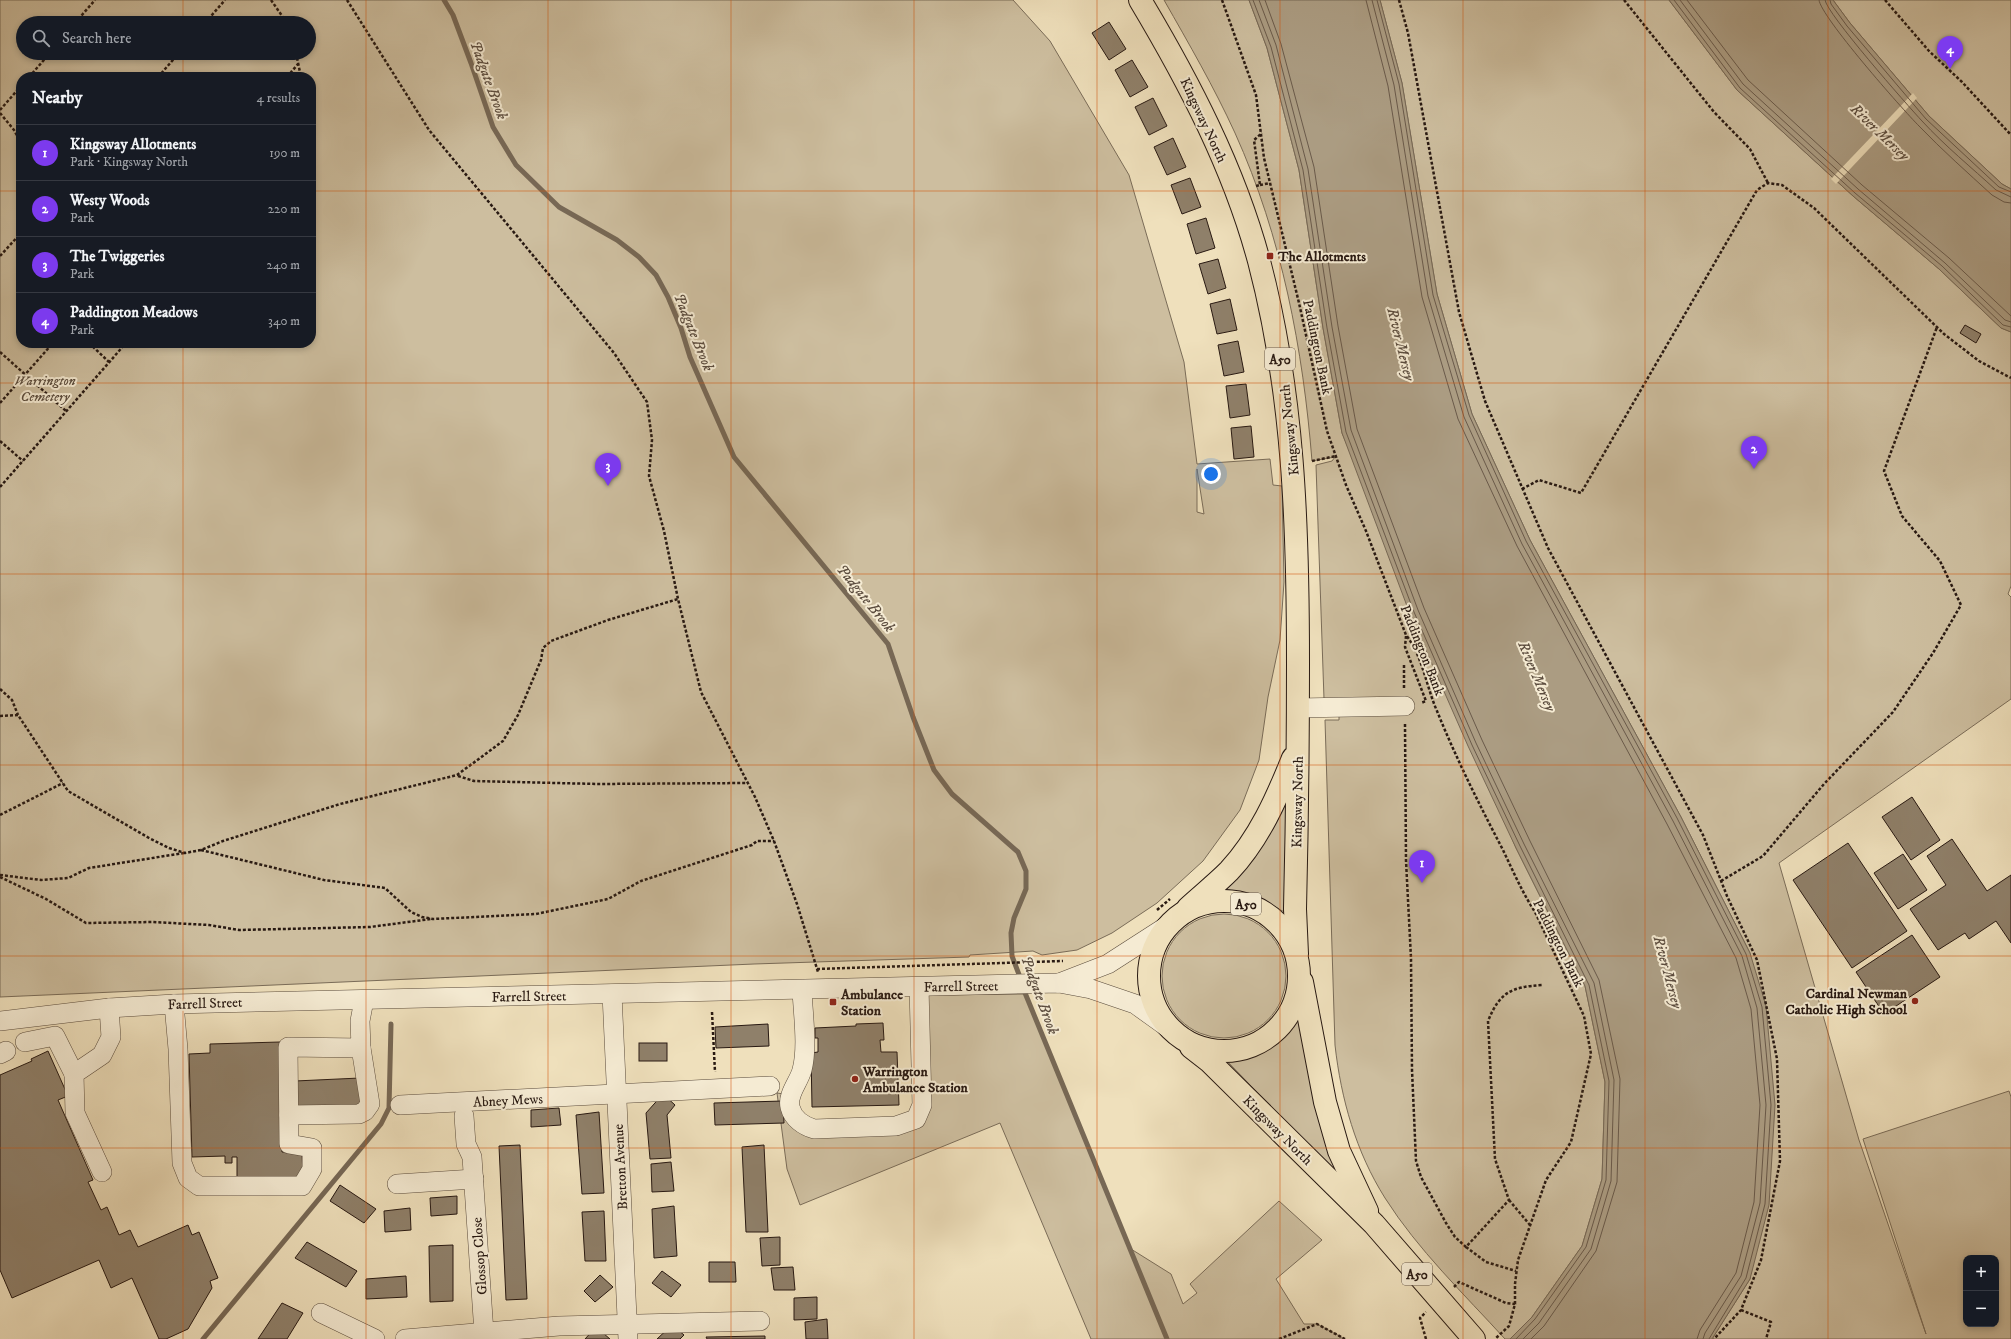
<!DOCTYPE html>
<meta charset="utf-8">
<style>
:root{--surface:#171b24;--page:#242831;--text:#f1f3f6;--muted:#9ea1a6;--line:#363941;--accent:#7c3aed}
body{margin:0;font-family:"IM FELL DW Pica",serif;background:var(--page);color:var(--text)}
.controls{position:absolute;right:12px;bottom:12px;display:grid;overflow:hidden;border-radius:8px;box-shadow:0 2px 6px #0003}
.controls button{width:36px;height:36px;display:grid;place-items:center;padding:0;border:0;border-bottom:1px solid var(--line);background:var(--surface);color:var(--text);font:20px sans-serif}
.you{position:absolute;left:1211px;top:474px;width:14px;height:14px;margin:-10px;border:3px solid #fff;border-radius:50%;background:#1a73e8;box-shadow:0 0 0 6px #1a73e833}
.badge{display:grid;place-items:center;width:26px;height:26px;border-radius:50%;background:var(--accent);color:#fff;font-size:13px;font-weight:700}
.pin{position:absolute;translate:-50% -33px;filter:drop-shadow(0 1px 2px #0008)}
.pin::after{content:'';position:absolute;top:21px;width:14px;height:12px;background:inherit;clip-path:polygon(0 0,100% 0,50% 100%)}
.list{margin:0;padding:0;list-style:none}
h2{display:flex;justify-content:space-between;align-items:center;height:52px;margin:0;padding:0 16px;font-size:17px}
h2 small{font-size:13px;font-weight:400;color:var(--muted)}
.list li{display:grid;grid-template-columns:26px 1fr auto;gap:12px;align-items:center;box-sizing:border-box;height:56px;padding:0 16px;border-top:1px solid var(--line)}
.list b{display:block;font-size:15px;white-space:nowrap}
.list p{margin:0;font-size:13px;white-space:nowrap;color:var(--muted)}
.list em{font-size:13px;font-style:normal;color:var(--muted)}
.icon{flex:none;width:22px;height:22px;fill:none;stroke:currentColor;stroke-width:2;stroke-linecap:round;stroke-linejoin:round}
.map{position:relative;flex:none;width:2011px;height:1339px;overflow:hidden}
.search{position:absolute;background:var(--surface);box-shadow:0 2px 6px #0003;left:16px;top:16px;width:300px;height:44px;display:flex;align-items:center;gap:10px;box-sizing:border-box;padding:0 14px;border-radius:22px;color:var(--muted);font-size:15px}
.panel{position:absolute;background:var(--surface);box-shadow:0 2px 6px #0003;left:16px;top:72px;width:300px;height:276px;border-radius:16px}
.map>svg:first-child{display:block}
.green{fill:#cdbe9f;stroke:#7a6c58;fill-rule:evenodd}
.water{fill:#ab9c82;stroke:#776855}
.pier{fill:#efe0bc}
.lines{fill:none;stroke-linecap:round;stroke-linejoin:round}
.shore{stroke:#6a5a4a;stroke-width:1}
.stream{stroke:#776855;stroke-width:5}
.building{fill:#8f806a;stroke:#281912}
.minor-casing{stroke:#5a4b3c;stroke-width:20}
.major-casing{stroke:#281912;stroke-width:24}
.path{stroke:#281912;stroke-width:2.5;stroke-dasharray:3 2;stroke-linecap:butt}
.minor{stroke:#f5ebd3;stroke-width:19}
.major{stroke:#efe0bc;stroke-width:22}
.grid{fill:none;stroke:#d5530d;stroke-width:1;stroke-opacity:0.55}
.poi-dot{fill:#8f2418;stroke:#f5ebd3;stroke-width:1.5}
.labels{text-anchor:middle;stroke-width:4;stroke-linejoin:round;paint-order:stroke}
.shield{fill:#f5ebd3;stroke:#66584c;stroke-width:1}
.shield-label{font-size:13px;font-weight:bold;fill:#281912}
.street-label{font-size:14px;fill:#281912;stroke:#f5ebd3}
.poi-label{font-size:14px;font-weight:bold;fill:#281912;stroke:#f5ebd3;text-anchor:start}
.park-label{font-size:14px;font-style:italic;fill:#5a4b3c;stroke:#f5ebd3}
.water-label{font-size:15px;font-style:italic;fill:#5c4d3f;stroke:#f5ebd3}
</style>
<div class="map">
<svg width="2011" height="1339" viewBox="0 0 2011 1339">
<rect width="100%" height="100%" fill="#efe0bc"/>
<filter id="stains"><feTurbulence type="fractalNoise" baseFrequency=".005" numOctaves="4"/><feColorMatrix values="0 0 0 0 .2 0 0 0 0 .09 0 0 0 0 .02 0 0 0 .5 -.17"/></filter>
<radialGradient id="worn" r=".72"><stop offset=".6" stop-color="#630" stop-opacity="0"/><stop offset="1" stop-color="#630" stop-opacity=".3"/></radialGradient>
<!-- green -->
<g class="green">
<path d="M0 0H1013L1050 41 1129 175 1184 362 1197 464 1270 459 1273 485 1282 486 1284 582 1280 640 1268 697 1259 760 1240 810 1203 861 1157 903 1112 933 1077 950 1042 955 1033 951 970 955 969 957 754 964 0 997ZM23 23H309V53H23ZM21 77H311V343H21ZM1197 469 1204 514 1197 512Z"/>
<path d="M1164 0H1249L1267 48 1299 170 1323 328 1342 433 1516 848 1585 986 1605 1082 1602 1179 1582 1246 1532 1317 1510 1339H1505C1464 1294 1418 1250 1385 1198 1356 1152 1341 1099 1335 1045L1325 720H1339V699H1324L1316 465 1332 461 1335 457 1312 461C1303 349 1282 237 1235 133 1214 87 1189 44 1164 0Z"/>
<path d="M1380 0H1669L1737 90 1853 196 1939 269 2001 328 2011 332V586L2008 594 2011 597V699L1779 863 1859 1140 1926 1334 1863 1139 2009 1091 2011 1097V1339H1712L1750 1279V953L1681 817 1530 540 1472 414 1437 294 1402 83ZM1966 1258H1996V1324H1966Z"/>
<polygon points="1833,0 2011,0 2011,189 2002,184 1929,116 1850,23"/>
<polygon points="1293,771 1286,913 1265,901 1223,888"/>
<circle cx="1224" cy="976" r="62"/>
<polygon points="1026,994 1131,1249 1171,1274 1183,1304 1197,1293 1190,1284 1279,1201 1322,1240 1276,1279 1304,1324 1317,1324 1345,1339 1091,1339 1000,1123 800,1205 787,1169 777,1093 791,1095 803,1125 916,1119 919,995"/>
<path d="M1300 1017 1343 1182 1227 1061C1264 1055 1278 1048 1300 1017Z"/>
</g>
<!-- water -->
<g class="water">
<polygon points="1249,0 1380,0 1402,83 1437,294 1472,414 1530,540 1681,817 1750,953 1766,1006 1775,1105 1769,1205 1750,1279 1712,1339 1510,1339 1532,1317 1582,1246 1602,1179 1605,1082 1585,986 1516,848 1468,746 1410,614 1342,433 1323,328 1299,170 1267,48"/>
<polygon points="1669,0 1833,0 1850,23 1929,116 2002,184 2011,189 2011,332 2001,328 1939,269 1853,196 1737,90"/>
</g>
<!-- pier -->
<polygon class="pier" points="1913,93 1917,98 1836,184 1831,179"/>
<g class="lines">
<!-- shore -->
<g class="shore">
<polyline points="1253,0 1271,47 1303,170 1327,328 1346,432 1414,612 1472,745 1520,846 1589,985 1609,1081 1606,1180 1586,1247 1535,1319 1516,1339"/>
<polyline points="1259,0 1276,45 1308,169 1332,327 1351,430 1418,610 1476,743 1524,844 1594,983 1614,1080 1611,1181 1591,1249 1539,1323 1523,1339"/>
<polyline points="1265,0 1281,44 1314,167 1338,326 1357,429 1424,608 1482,740 1530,841 1599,980 1620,1079 1617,1182 1596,1251 1544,1326 1531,1339"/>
<polyline points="1366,0 1388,86 1422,297 1458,419 1517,546 1667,824 1736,958 1751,1009 1760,1105 1754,1202 1736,1273 1700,1330 1697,1339"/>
<polyline points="1372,0 1394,85 1428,296 1464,417 1522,544 1673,821 1742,956 1757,1008 1766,1105 1760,1203 1741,1276 1705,1333 1703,1339"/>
<polyline points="1377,0 1399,84 1433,295 1469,415 1526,541 1677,818 1746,954 1762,1007 1771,1105 1765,1204 1746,1278 1709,1339"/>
<polyline points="1674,0 1740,88 1855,193 1942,266 2003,325 2011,327"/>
<polyline points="1680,0 1743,84 1858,189 1945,263 2005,320 2011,322"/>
<polyline points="1687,0 1748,80 1862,185 1949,258 2011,316"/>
<path d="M1819 0C1820 16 1903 110 1919 126 1942 150 1968 173 1992 195L2004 202 2011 203"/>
<path d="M1825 0C1826 13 1908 106 1922 121 1945 146 1972 168 1996 190L2011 197"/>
<polyline points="1830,0 1831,4 1847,26 1926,119 1999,187 2011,192"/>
</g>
<!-- stream -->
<g class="stream">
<polyline points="444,0 453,15 471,63 493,127 516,165 559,207 617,240 639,257 656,275 668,297 681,328 690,357 734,457 888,644 913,717 934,770 952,794 1018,852 1026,871 1026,889 1014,918 1011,933 1012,956 1021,980"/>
<polyline points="1023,988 1167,1339"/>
<polyline points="203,1339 381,1124 389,1108 391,1024"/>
</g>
</g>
<!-- building -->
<g class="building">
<polygon points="1109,22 1126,49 1109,60 1092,33"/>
<polygon points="1132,60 1148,87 1130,97 1115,70"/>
<polygon points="1153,98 1167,126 1149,135 1135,107"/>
<polygon points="1173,138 1186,167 1167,175 1154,147"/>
<polygon points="1190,178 1201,207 1182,214 1171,185"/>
<polygon points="1206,218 1215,248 1196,254 1187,224"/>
<polygon points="1218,259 1226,288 1208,294 1199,264"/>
<polygon points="1230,299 1237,330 1217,334 1210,304"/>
<polygon points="1965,325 1981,334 1976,343 1960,333"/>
<polygon points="1238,341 1244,372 1224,376 1218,345"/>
<polygon points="1246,384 1250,415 1230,418 1226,386"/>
<polygon points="1251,426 1254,457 1234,459 1231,428"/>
<polygon points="1912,797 1940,840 1911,860 1882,817"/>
<polygon points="1952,839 1987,891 2011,875 2011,943 1996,921 1969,939 1965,933 1938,950 1910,909 1946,885 1927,856"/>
<polygon points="1848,843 1907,931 1852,968 1793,880"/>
<polygon points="1903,854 1927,890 1898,909 1874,873"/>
<polygon points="1912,935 1940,977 1884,1014 1856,972"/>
<polygon points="883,1023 884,1040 880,1040 881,1052 897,1052 899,1105 812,1107 811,1053 818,1052 818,1038 815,1038 815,1028 856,1026 856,1024"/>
<polygon points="768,1024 769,1046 716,1048 715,1027"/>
<polygon points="280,1042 282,1152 302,1151 303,1178 237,1179 237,1157 232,1157 232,1163 225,1163 225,1156 192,1157 189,1054 210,1053 210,1044"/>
<rect x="639" y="1043" width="28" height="18"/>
<polygon points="48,1051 68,1096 58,1100 93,1180 88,1182 101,1210 107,1207 119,1235 130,1230 138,1247 188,1225 192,1235 199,1232 218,1278 210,1281 212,1288 188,1329 166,1339 159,1339 132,1278 111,1288 99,1260 12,1298 0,1270 0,1075 32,1061 31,1059"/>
<polygon points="360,1078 361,1108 296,1111 295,1081"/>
<polygon points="663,1094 675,1105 667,1115 671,1158 650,1159 646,1113"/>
<polygon points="783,1101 784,1123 715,1125 714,1103"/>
<polygon points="559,1108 561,1125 531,1127 531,1110"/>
<polygon points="599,1112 604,1193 582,1194 576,1115"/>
<polygon points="520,1145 527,1299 506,1300 499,1146"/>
<polygon points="764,1145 768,1232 746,1232 742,1147"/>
<polygon points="671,1162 674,1191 652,1192 651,1164"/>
<polygon points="340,1185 376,1209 364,1223 330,1201"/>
<polygon points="457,1196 457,1214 431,1216 430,1198"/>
<polygon points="674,1206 677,1256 654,1258 652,1209"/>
<polygon points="410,1208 411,1230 385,1232 384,1211"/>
<polygon points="604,1211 606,1261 585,1261 582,1212"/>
<polygon points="780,1237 780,1265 762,1266 760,1238"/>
<polygon points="307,1242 357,1271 346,1287 295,1258"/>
<polygon points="453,1245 453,1301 430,1302 429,1246"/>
<polygon points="709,1262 735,1262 736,1282 709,1282"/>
<polygon points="793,1267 795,1290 774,1290 771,1268"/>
<polygon points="662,1271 681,1285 671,1297 652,1283"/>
<polygon points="600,1275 613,1287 595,1302 584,1291"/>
<polygon points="406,1276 407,1297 366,1299 366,1279"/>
<polygon points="817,1297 817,1319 794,1320 794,1298"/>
<polygon points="282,1303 303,1313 287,1339 258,1339"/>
<polygon points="827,1319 828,1339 806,1339 805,1322"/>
<polygon points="672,1325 684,1335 680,1339 657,1339"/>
<polygon points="596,1327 610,1339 585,1339"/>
<polygon points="765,1336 765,1339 707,1339 706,1337"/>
</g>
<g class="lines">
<defs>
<g id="minor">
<polyline points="1298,708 1405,706"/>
<polyline points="1059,983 1108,964 1167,926"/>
<path d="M802 990C803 1014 808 1047 802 1070 799 1082 787 1094 790 1107 793 1119 804 1126 814 1129L896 1126 916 1119 922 1105 919 987"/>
<polyline points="612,994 628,1339"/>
<polyline points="174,1004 178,1049 182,1163 188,1178 199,1186 302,1186 312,1169 312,1148 289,1144 288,1047 361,1048 360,1021 364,1000"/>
<polyline points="0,1021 109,1008 174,1004 1059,983 1091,989 1135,1004 1167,1027"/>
<polyline points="25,1042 55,1036 74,1074"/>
<polyline points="0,1054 6,1051"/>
<polyline points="400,1105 770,1086"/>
<polyline points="289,1115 359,1114 365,1111 370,1104 361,1048"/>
<polyline points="464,1116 466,1144 472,1157 484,1333"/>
<polyline points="102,1172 75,1113 74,1074 102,1055 111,1037 109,1008"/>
<polyline points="397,1184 474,1179"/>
<polyline points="321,1313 375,1339"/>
<polyline points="405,1339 559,1326 760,1321"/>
</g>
<g id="major">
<path d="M1140 0C1189 82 1234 168 1259 261 1294 394 1298 527 1298 663 1298 745 1297 827 1295 909L1297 954"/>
<circle cx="1224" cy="976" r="75"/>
<path d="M1188 908C1201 896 1216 884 1229 871 1259 839 1277 798 1293 758"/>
<polyline points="1302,982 1325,1102 1339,1151 1367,1211"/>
<polyline points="1191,1047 1209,1061 1374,1224 1474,1339"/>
</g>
</defs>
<!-- minor casing -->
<use href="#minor" class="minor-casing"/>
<!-- major casing -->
<use href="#major" class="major-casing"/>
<!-- path -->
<g class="path">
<polyline points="271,0 287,23"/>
<polyline points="347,0 429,130 614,353 647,402 652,440 649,476 664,531 678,599 701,692 755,797 774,841 797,904 818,972"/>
<path d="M1222 0 1256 95 1264 158 1299 303 1327 431 1346 485 1366 531 1406 635C1423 657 1426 686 1437 711 1456 758 1479 804 1503 850 1513 871 1522 892 1535 912L1584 1016 1591 1054 1571 1142 1546 1180 1518 1260 1515 1284V1304L1509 1326 1495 1339"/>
<polyline points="1399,0 1408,33 1459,312 1485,401 1548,548 1703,835 1727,896 1757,960 1777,1059 1780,1161 1761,1260 1741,1310 1714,1339"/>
<polyline points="1624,0 1714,112 1750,149 1768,183"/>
<polyline points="1885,0 1929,51 1962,82 2011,135"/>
<polyline points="75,23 95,0"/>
<polyline points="205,23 225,0"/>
<polyline points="296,53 301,77"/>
<polyline points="29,77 50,53"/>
<polyline points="158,77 179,53"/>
<polyline points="287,77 298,64"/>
<polyline points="0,110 21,86"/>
<polyline points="0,113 14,130 21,143"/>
<polyline points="1260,185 1270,183"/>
<polyline points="1256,186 1260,185 1254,140 1262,133"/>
<polyline points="0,256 21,233"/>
<polyline points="89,343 109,362"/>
<polyline points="0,352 66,411"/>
<polyline points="0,403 53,343"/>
<polyline points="0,441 23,461"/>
<polyline points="1312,461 1336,456"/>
<polyline points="0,487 126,343"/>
<polyline points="1522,489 1539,480 1581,493 1757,190 1768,183 1782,185 1814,208 1944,334 1979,361 2011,378"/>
<polyline points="1406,636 1405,647 1426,701 1421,703"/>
<polyline points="1404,665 1404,689"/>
<polyline points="0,689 12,700 18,715"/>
<polyline points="0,716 18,715 68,791 149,838 169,848 185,853 201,850 223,841 340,804 457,775 503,741 518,715 541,660 543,648 551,641 608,620 678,599"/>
<path d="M1405 724 1406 861 1411 958 1412 1070 1416 1161 1421 1177 1446 1223 1455 1237 1466 1247 1509 1200 1495 1159 1488 1021C1500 992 1511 987 1542 985"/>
<polyline points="458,776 474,781 598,784 748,783"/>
<polyline points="0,815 63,783"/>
<polyline points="201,850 324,880 385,888 411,912 422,917 433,919 536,914 608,899 641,881 752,845 757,841 774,841"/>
<polyline points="0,875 41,880 68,878 89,868 184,853"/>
<polyline points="0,877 46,899 86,923 152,922 209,925 239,930 370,927 431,919"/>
<polyline points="1721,881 1763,856 1824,784 1893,712 1933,653 1961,605 1940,561 1902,516 1884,471 1937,327"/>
<polyline points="1157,910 1170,899"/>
<polyline points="817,969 1063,961"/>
<polyline points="712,1012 715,1072"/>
<polyline points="1509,1200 1530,1225"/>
<polyline points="1466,1247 1486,1262 1516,1271"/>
<polyline points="1454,1287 1459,1282 1506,1303 1515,1304"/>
<polyline points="1741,1310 1771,1322 1766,1339"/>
<polyline points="1279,1339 1317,1324 1345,1339"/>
<polyline points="1426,1339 1420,1318 1426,1312"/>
</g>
<!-- minor -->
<use href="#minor" class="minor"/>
<!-- major -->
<use href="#major" class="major"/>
</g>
<!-- grid -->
<path class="grid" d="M183 0V23M366 0V1339M548 0V1339M731 0V1339M914 0V1339M1097 0V1339M1280 0V1339M1463 0V1339M1645 0V1339M1828 0V1339M183 53V77M0 191H21M311 191H2011M183 343V1339M0 383H2011M0 574H2011M0 765H2011M0 956H2011M0 1148H2011"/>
<!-- markers -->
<g class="poi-dot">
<rect x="1266" y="252" width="8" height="8" rx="2"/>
<circle cx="1915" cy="1001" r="4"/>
<rect x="829" y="998" width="8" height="8" rx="2"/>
<circle cx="855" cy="1079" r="4"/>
</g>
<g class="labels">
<!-- shield labels -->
<g class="shield">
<rect x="1265" y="348" width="30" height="22" rx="3"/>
<rect x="1231" y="893" width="30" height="22" rx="3"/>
<rect x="1402" y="1263" width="30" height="22" rx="3"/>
</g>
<g class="shield-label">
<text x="1280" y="364">A50</text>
<text x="1246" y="909">A50</text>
<text x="1417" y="1279">A50</text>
</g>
<!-- street labels -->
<g class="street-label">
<text transform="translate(1204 120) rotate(65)" y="5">Kingsway North</text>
<text transform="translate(1318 347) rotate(78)" y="5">Paddington Bank</text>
<text transform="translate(1289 430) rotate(-96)" y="5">Kingsway North</text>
<text transform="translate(1423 650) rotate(68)" y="5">Paddington Bank</text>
<text transform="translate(1297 802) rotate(-89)" y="5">Kingsway North</text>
<text transform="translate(1559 943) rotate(63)" y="5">Paddington Bank</text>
<text transform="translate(961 986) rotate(-1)" y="5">Farrell Street</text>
<text transform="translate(529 996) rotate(-1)" y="5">Farrell Street</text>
<text transform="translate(205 1003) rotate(-2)" y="5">Farrell Street</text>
<text transform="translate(508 1100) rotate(-3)" y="5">Abney Mews</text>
<text transform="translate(1278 1130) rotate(45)" y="5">Kingsway North</text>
<text transform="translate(620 1167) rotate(-93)" y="5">Bretton Avenue</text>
<text transform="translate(479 1256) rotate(-94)" y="5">Glossop Close</text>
</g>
<!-- poi labels -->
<g class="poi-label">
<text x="1278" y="261">The Allotments</text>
<text x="1907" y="998" text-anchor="end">Cardinal Newman<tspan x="1907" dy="16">Catholic High School</tspan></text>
<text x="841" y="999">Ambulance<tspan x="841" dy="16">Station</tspan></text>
<text x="863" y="1076">Warrington<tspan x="863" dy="16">Ambulance Station</tspan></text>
</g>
<!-- park labels -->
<g class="park-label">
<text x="45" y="385">Warrington<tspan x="45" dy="16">Cemetery</tspan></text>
</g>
<!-- water labels -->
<g class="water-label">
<text transform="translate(489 80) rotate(70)" y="5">Padgate Brook</text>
<text transform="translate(1880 132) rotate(44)" y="5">River Mersey</text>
<text transform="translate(694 332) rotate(68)" y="5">Padgate Brook</text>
<text transform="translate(1401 344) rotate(76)" y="5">River Mersey</text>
<text transform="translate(866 598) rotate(51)" y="5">Padgate Brook</text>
<text transform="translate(1537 676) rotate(67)" y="5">River Mersey</text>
<text transform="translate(1668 972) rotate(75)" y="5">River Mersey</text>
<text transform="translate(1040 995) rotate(70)" y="5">Padgate Brook</text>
</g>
</g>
<rect width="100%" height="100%" filter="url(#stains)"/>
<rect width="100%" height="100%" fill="url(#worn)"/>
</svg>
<div class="controls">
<button>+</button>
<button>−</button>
</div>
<div class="you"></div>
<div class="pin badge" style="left:1422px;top:883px">1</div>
<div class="pin badge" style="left:1754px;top:469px">2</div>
<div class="pin badge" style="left:608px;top:486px">3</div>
<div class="pin badge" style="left:1950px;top:69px">4</div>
<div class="search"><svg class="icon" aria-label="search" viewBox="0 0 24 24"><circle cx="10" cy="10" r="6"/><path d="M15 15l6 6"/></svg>Search here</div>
<section class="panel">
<h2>Nearby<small>4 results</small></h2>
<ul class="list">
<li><span class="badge">1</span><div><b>Kingsway Allotments</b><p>Park · Kingsway North</p></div><em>190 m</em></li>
<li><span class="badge">2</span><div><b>Westy Woods</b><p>Park</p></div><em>220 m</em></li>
<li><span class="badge">3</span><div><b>The Twiggeries</b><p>Park</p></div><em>240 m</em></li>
<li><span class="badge">4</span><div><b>Paddington Meadows</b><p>Park</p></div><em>340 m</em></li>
</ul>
</section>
</div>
